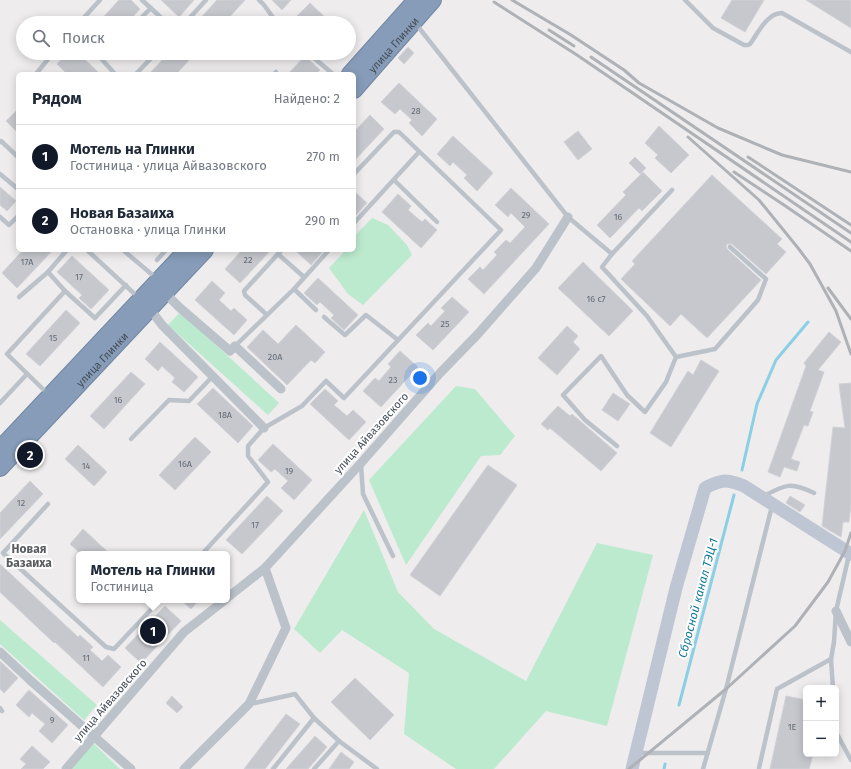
<!DOCTYPE html>
<html lang="ru">
<meta charset="utf-8">
<style>
:root{--surface:#fff;--page:#f2f2f3;--text:#1f2937;--muted:#747a83;--line:#e0e1e3;--accent:#111827}
body{margin:0;font-family:"Fira Sans",sans-serif;background:var(--page);color:var(--text)}
.controls{position:absolute;right:12px;bottom:12px;display:grid;overflow:hidden;border-radius:6px;box-shadow:0 2px 10px #0003}
.controls button{width:36px;height:36px;display:grid;place-items:center;padding:0;border:0;border-bottom:1px solid var(--line);background:var(--surface);color:var(--text);font:20px sans-serif}
.you{position:absolute;left:420px;top:378px;width:14px;height:14px;margin:-10px;border:3px solid #fff;border-radius:50%;background:#1a73e8;box-shadow:0 0 0 6px #1a73e833}
.badge{display:grid;place-items:center;width:26px;height:26px;border-radius:50%;background:var(--accent);color:#fff;font-size:13px;font-weight:700}
.pin{position:absolute;translate:-50% -50%;border:2px solid #fff;box-shadow:0 1px 4px #0006}
.popup{position:absolute;left:76px;top:551px;width:154px;height:52px;box-sizing:border-box;display:grid;place-content:center;border-radius:6px;background:var(--surface);filter:drop-shadow(0 1px 3px #0005);font-size:13px;white-space:nowrap;color:var(--muted)}
.popup b{font-size:15px;color:var(--text)}
.popup::after{content:'';position:absolute;left:50%;top:100%;margin-left:-8px;border:8px solid transparent;border-top-color:var(--surface)}
.list{margin:0;padding:0;list-style:none}
h2{display:flex;justify-content:space-between;align-items:center;height:52px;margin:0;padding:0 16px;font-size:17px}
h2 small{font-size:13px;font-weight:400;color:var(--muted)}
.list li{display:grid;grid-template-columns:26px 1fr auto;gap:12px;align-items:center;box-sizing:border-box;height:64px;padding:0 16px;border-top:1px solid var(--line)}
.list b{display:block;font-size:15px;white-space:nowrap}
.list p{margin:0;font-size:13px;white-space:nowrap;color:var(--muted)}
.list em{font-size:13px;font-style:normal;color:var(--muted)}
.icon{flex:none;width:22px;height:22px;fill:none;stroke:currentColor;stroke-width:2;stroke-linecap:round;stroke-linejoin:round}
.map{position:relative;flex:none;width:851px;height:769px;overflow:hidden}
.search{position:absolute;background:var(--surface);box-shadow:0 2px 10px #0003;left:16px;top:16px;width:340px;height:44px;display:flex;align-items:center;gap:10px;box-sizing:border-box;padding:0 14px;border-radius:22px;color:var(--muted);font-size:15px}
.panel{position:absolute;background:var(--surface);box-shadow:0 2px 10px #0003;left:16px;top:72px;width:340px;height:180px;border-radius:6px}
.map>svg:first-child{display:block}
.green{fill:#bceacf}
.lines{fill:none;stroke-linecap:round;stroke-linejoin:round}
.stream{stroke:#8bcfe5;stroke-width:3}
.building{fill:#c6c8ce;stroke:#d0d2d7}
.highway-casing{stroke:#7187a4;stroke-width:18}
.lane{stroke:#bbc2ca;stroke-width:4.5}
.street{stroke:#bbc2ca;stroke-width:9}
.secondary{stroke:#bdc6d2;stroke-width:13}
.highway{stroke:#869cb8;stroke-width:16}
.rail{stroke:#aeb1b6;stroke-width:3}
.labels{text-anchor:middle;stroke-width:4;stroke-linejoin:round;paint-order:stroke}
.number-label{font-size:9px;fill:#656c76}
.street-label{font-size:11px;fill:#454e58;stroke:#fff}
.neighbourhood-label{font-size:12px;font-weight:bold;fill:#595c60;stroke:#fff}
.water-label{font-size:12px;font-style:italic;fill:#157a9b;stroke:#fff}
</style>
<div class="map">
<svg width="851" height="769" viewBox="0 0 851 769">
<rect width="100%" height="100%" fill="#eeecec"/>
<!-- green -->
<g class="green">
<polygon points="372,218 388,225 407,245 412,255 363,305 348,294 329,268 346,250 354,250 354,237"/>
<polygon points="180,312 279,403 268,415 168,325"/>
<polygon points="456,386 475,389 515,436 500,455 481,456 406,565 369,480"/>
<polygon points="364,510 398,592 434,629 526,681 597,543 653,555 607,726 546,711 494,769 456,769 404,734 409,673 342,630 320,653 294,629"/>
<polygon points="0,620 97,705 84,720 0,644"/>
<polygon points="93,743 120,769 70,769"/>
</g>
<g class="lines">
<!-- stream -->
<g class="stream">
<polyline points="742,470 757,404 776,360 808,322"/>
<polyline points="679,705 734,495"/>
<polyline points="664,769 665,764"/>
</g>
</g>
<!-- building -->
<g class="building">
<polygon points="119,0 131,0 140,9 128,22 125,19 121,23 98,23"/>
<polygon points="161,0 194,0 179,17"/>
<polygon points="217,0 245,0 224,23 196,23"/>
<polygon points="272,0 291,0 282,10"/>
<polygon points="732,0 764,0 745,32 721,18"/>
<polygon points="806,0 851,0 851,28"/>
<polygon points="310,3 331,23 300,23 295,18"/>
<polygon points="408,47 414,53 404,64 398,58"/>
<polygon points="67,53 78,53 100,74 67,74 57,64"/>
<polygon points="169,53 196,53 176,74 149,74"/>
<polygon points="305,56 320,70 316,74 288,74"/>
<polygon points="399,83 437,119 422,136 409,123 412,120 400,109 395,114 381,102"/>
<polygon points="18,109 18,133 6,121"/>
<polygon points="370,115 384,129 354,161 354,132"/>
<polygon points="659,126 689,155 671,173 655,158 658,155 645,143"/>
<polygon points="578,131 592,149 578,160 564,142"/>
<polygon points="453,136 493,173 477,191 464,178 467,175 453,162 450,166 437,154"/>
<polygon points="635,157 646,168 640,174 629,163"/>
<polygon points="643,172 662,191 642,211 639,208 610,238 597,225 626,195 623,192"/>
<polygon points="712,175 782,239 777,244 786,252 766,274 732,244 727,244 726,247 728,250 761,280 707,338 681,314 670,326 621,279 635,264 632,261"/>
<polygon points="0,187 16,201 7,211 0,205"/>
<polygon points="511,188 549,224 484,294 468,279 480,267 483,270 497,255 494,252 506,240 510,243 525,227 511,213 508,217 495,205"/>
<polygon points="354,191 367,203 354,217"/>
<polygon points="398,194 411,206 408,210 422,222 425,219 437,230 421,248 382,212"/>
<polygon points="23,250 53,250 17,288 2,273"/>
<polygon points="242,250 271,250 240,283 225,269"/>
<polygon points="295,250 324,250 311,265"/>
<polygon points="72,256 109,290 91,309 79,298 82,295 57,272"/>
<polygon points="583,262 633,311 609,336 558,288"/>
<polygon points="318,278 358,315 344,330 331,318 334,315 320,302 317,305 304,293"/>
<polygon points="212,281 225,293 219,300 231,311 234,308 247,320 234,335 195,300"/>
<polygon points="452,297 469,312 433,350 416,335 428,323 431,326 445,311 441,308"/>
<polygon points="66,310 80,323 40,366 26,354"/>
<polygon points="296,325 325,352 315,363 311,360 287,385 247,347 263,330 278,344"/>
<polygon points="567,326 578,336 573,342 580,349 557,375 538,358"/>
<polygon points="829,332 841,342 818,370 824,372 810,411 813,412 808,426 804,425 791,459 800,462 797,471 784,467 780,477 768,472 806,366 804,363"/>
<polygon points="160,342 198,377 184,392 172,382 175,378 162,366 158,371 145,359"/>
<polygon points="400,351 418,367 381,407 363,391 375,378 379,381 391,367 388,364"/>
<polygon points="701,360 719,371 671,447 650,433 688,371 693,375"/>
<polygon points="131,372 145,384 104,429 90,416"/>
<polygon points="851,383 851,505 849,522 843,522 841,537 822,526 833,427 845,428 839,384"/>
<polygon points="213,388 253,426 238,443 197,404"/>
<polygon points="325,389 338,401 334,405 347,416 353,410 366,422 349,440 310,404"/>
<polygon points="613,393 630,404 618,421 602,410"/>
<polygon points="558,406 570,416 572,414 617,453 601,471 550,428 548,430 541,424"/>
<polygon points="195,437 211,452 175,490 159,475"/>
<polygon points="273,444 312,480 294,500 281,488 288,481 275,469 271,472 258,460"/>
<polygon points="78,445 107,472 94,486 65,459"/>
<polygon points="488,465 517,485 440,596 410,575"/>
<polygon points="30,481 43,494 0,539 0,513"/>
<polygon points="267,496 283,511 242,554 226,540"/>
<polygon points="790,496 805,505 800,512 786,503"/>
<polygon points="83,529 110,554 81,554 70,544"/>
<polygon points="0,564 78,637 80,635 93,647 90,650 102,661 108,655 121,667 103,687 55,642 54,643 0,592"/>
<polygon points="181,600 199,600 191,609"/>
<polygon points="165,606 181,621 141,663 125,648"/>
<polygon points="0,661 18,678 4,693 0,689"/>
<polygon points="355,678 394,715 370,740 331,702"/>
<polygon points="29,690 68,725 52,743 39,731 45,724 32,713 29,717 16,705"/>
<polygon points="172,696 183,707 177,713 166,703"/>
<polygon points="786,696 806,700 806,754 813,754 809,769 770,769"/>
<polygon points="286,714 300,724 265,769 244,769"/>
<polygon points="315,736 327,747 308,769 286,769"/>
<polygon points="32,746 50,762 43,769 21,769 26,764 20,759"/>
<polygon points="341,752 354,762 349,769 329,769"/>
</g>
<g class="lines">
<defs>
<g id="highway">
<polyline points="350,74 416,0"/>
<path id="s1" d="M354 90 433 0"/>
<polyline points="0,449 187,250"/>
<path id="s2" d="M0 468 205 250"/>
</g>
</defs>
<!-- highway casing -->
<use href="#highway" class="highway-casing"/>
<!-- lane -->
<g class="lane">
<polyline points="142,0 167,23"/>
<polyline points="259,0 264,5 277,23"/>
<path d="M685 0 713 28 744 45H748L750 44C758 33 767 13 782 13L851 52"/>
<polyline points="79,23 100,0"/>
<polyline points="136,23 151,8"/>
<polyline points="185,23 206,0"/>
<polyline points="416,24 568,217 612,254 672,190"/>
<polyline points="96,53 115,74"/>
<polyline points="308,53 333,74"/>
<polyline points="102,59 108,53"/>
<polyline points="36,74 53,53"/>
<polyline points="136,74 156,53"/>
<polyline points="274,74 276,72"/>
<polyline points="0,142 1,141 18,157"/>
<polyline points="0,174 18,189"/>
<polyline points="394,180 437,222"/>
<polyline points="0,217 9,225 18,216"/>
<polyline points="354,223 419,152"/>
<polyline points="87,250 139,298"/>
<polyline points="123,250 156,278"/>
<polyline points="282,250 278,254 304,277"/>
<polyline points="612,254 602,267 647,316 676,357 666,382 645,412 627,395 601,356 563,395 585,420 617,446"/>
<polyline points="157,260 166,250"/>
<polyline points="294,289 316,310"/>
<polyline points="65,291 95,318 126,285"/>
<polyline points="19,297 48,272"/>
<polyline points="266,314 245,295 244,291 278,254"/>
<polyline points="324,317 345,335 366,315 398,340"/>
<polyline points="234,347 294,289 329,250"/>
<polyline points="676,357 715,349 758,300 766,279 730,247"/>
<polyline points="48,394 7,354 65,291 48,272 67,250"/>
<polyline points="0,403 27,374"/>
<polyline points="131,439 169,400 189,401 212,377"/>
<polyline points="361,465 363,494 393,556"/>
<path d="M764 496C786 484 791 482 814 493"/>
<polyline points="48,504 3,553 106,647 114,649 160,600"/>
<polyline points="202,554 268,482 248,456 248,446 264,428 302,406 326,381 344,398 501,230 399,132 394,132 391,135 354,174"/>
<polyline points="833,688 831,659 834,642 836,611 849,555"/>
<polyline points="250,704 295,694 314,718 339,741 377,769"/>
<polyline points="0,708 2,711"/>
<polyline points="836,727 837,734 851,760"/>
<polyline points="637,753 708,753"/>
<polyline points="759,768 777,689 831,659"/>
<polyline points="273,769 314,718"/>
<polyline points="314,769 339,741"/>
<polyline points="703,769 726,689 772,506"/>
</g>
<!-- street -->
<g class="street">
<polyline points="165,293 179,307 230,351 235,346 281,389"/>
<polyline points="150,309 162,325 264,428"/>
<polyline points="227,598 265,568 361,463 441,372 477,335 536,268 568,217"/>
<polyline points="836,611 851,642"/>
<polyline points="0,652 31,681 131,769"/>
<polyline points="66,769 184,632 225,600"/>
<polyline points="184,769 249,704 286,628 265,568"/>
</g>
<!-- secondary -->
<path class="secondary" d="M632 769 676 588 705 488C722 479 727 479 744 486L851 554"/>
<!-- highway -->
<use href="#highway" class="highway"/>
<!-- rail -->
<g class="rail">
<polyline points="512,0 571,35 624,70 639,83 718,128 782,155 851,172"/>
<polyline points="494,2 577,55 851,242"/>
<polyline points="549,30 574,46"/>
<polyline points="591,57 851,233"/>
<polyline points="688,137 759,200 798,248 810,264 836,311 851,354"/>
<polyline points="748,157 851,225"/>
<polyline points="734,172 784,205 851,251"/>
<polyline points="828,288 851,319"/>
<polyline points="629,769 726,689 795,626 828,582 845,551 851,533"/>
</g>
</g>
<g class="labels">
<!-- number labels -->
<g class="number-label">
<text x="416" y="114">28</text>
<text x="526" y="218">29</text>
<text x="618" y="220">16</text>
<text x="248" y="263">22</text>
<text x="27" y="265">17А</text>
<text x="79" y="280">17</text>
<text x="596" y="302">16 с7</text>
<text x="445" y="327">25</text>
<text x="53" y="341">15</text>
<text x="275" y="360">20А</text>
<text x="393" y="383">23</text>
<text x="118" y="403">16</text>
<text x="225" y="418">18А</text>
<text x="185" y="467">16А</text>
<text x="86" y="469">14</text>
<text x="289" y="474">19</text>
<text x="21" y="506">12</text>
<text x="255" y="528">17</text>
<text x="86" y="661">11</text>
<text x="52" y="723">9</text>
<text x="792" y="730">1Е</text>
</g>
<!-- street labels -->
<g class="street-label">
<text dy="4" stroke="none"><textPath href="#s1" startOffset="60">улица Глинки</textPath></text>
<text dy="4" stroke="none"><textPath href="#s2" startOffset="149">улица Глинки</textPath></text>
<text transform="translate(371 433) rotate(-48)" y="4">улица Айвазовского</text>
<text transform="translate(110 700) rotate(-49)" y="4">улица Айвазовского</text>
</g>
<!-- neighbourhood labels -->
<g class="neighbourhood-label">
<text x="29" y="553">Новая<tspan x="29" dy="14">Базаиха</tspan></text>
</g>
<!-- water labels -->
<g class="water-label">
<text transform="translate(698 598) rotate(-75)" y="4">Сбросной канал ТЭЦ-1</text>
</g>
</g>
</svg>
<div class="controls">
<button>+</button>
<button>−</button>
</div>
<div class="you"></div>
<div class="pin badge" style="left:153px;top:631px">1</div>
<div class="popup"><b>Мотель на Глинки</b>Гостиница</div>
<div class="pin badge" style="left:30px;top:455px">2</div>
<div class="search"><svg class="icon" aria-label="search" viewBox="0 0 24 24"><circle cx="10" cy="10" r="6"/><path d="M15 15l6 6"/></svg>Поиск</div>
<section class="panel">
<h2>Рядом<small>Найдено: 2</small></h2>
<ul class="list">
<li><span class="badge">1</span><div><b>Мотель на Глинки</b><p>Гостиница · улица Айвазовского</p></div><em>270 m</em></li>
<li><span class="badge">2</span><div><b>Новая Базаиха</b><p>Остановка · улица Глинки</p></div><em>290 m</em></li>
</ul>
</section>
</div>
